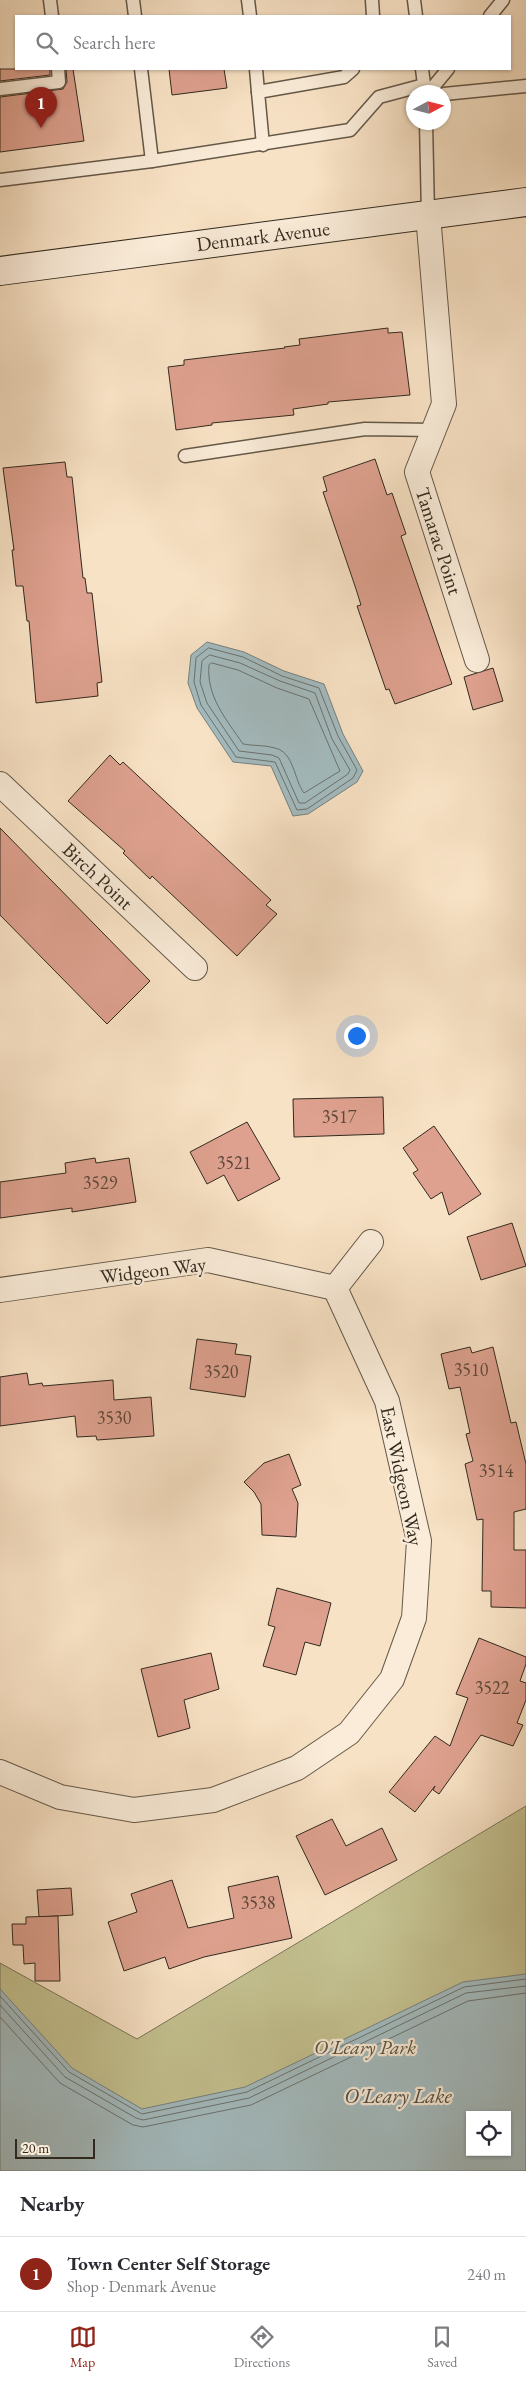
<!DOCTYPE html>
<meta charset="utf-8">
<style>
:root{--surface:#fff;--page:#f7f7f7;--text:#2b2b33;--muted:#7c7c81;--line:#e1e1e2;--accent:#8f2418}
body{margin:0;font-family:"EB Garamond",serif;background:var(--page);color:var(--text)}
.controls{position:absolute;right:15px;bottom:15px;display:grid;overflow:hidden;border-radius:0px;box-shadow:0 1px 4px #0004}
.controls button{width:45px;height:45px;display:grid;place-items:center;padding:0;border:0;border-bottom:1px solid var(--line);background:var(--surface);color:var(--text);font:25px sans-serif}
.compass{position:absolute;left:406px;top:85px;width:45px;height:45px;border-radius:50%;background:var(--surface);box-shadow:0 1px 4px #0004;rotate:83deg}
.scale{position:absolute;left:15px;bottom:12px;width:80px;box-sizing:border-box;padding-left:5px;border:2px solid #322a1f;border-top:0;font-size:14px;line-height:18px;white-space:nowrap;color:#322a1f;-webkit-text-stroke:4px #faecd9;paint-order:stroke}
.you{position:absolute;left:356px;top:1035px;width:18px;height:18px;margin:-12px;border:4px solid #fff;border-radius:50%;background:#1a73e8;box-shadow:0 0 0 8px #1a73e833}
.badge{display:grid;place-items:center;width:32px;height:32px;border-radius:50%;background:var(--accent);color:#fff;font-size:16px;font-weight:700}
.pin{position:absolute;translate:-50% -41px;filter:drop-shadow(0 1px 2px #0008)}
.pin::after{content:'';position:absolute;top:26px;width:18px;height:15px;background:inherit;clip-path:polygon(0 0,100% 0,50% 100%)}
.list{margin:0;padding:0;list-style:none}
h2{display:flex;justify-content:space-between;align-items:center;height:65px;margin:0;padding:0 20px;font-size:21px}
h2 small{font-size:16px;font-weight:400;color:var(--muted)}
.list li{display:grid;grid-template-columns:32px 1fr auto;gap:15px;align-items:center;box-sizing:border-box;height:75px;padding:0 20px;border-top:1px solid var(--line)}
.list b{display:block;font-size:19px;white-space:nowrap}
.list p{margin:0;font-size:16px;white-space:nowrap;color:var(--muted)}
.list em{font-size:16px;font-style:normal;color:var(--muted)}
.icon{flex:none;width:28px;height:28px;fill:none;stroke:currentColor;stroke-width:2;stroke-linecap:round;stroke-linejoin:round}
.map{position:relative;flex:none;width:526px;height:2171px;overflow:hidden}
.search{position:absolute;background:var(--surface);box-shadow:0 1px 4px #0004;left:15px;right:15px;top:15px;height:55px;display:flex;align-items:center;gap:12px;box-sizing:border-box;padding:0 18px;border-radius:0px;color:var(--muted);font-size:19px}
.sheet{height:140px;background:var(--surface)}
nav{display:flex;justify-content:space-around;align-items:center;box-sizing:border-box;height:70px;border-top:1px solid var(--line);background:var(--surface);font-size:14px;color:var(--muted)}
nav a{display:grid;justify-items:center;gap:2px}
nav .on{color:var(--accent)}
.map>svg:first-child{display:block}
.green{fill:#c4c190;stroke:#7b7658;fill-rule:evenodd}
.water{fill:#a3bbbf;stroke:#76817f;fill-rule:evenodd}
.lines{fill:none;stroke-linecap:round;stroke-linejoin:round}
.shore{stroke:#6a726f;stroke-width:1}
.building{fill:#dea18f;stroke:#322a1f}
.lane-casing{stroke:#645848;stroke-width:15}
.street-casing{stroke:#645848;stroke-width:26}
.secondary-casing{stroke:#322a1f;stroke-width:30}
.lane{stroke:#faecd9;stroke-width:12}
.street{stroke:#faecd9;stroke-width:24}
.secondary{stroke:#faecd9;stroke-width:28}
.labels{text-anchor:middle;stroke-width:4.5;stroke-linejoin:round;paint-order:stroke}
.number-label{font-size:18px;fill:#5d483b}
.street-label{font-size:20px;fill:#322a1f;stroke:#faecd9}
.park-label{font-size:20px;font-style:italic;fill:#56503b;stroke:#faecd9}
.water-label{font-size:21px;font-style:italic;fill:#4e4e47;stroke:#faecd9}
</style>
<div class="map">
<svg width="526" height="2171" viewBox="0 0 526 2171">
<rect width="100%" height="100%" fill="#f8e2c5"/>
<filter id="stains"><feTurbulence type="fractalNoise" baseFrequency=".004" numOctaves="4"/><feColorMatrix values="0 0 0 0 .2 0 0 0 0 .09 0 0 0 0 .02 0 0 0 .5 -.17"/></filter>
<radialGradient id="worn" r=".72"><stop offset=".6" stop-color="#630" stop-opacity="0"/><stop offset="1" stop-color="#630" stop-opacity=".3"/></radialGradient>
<!-- green -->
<path class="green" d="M526 1806V2171H0V1963L137 2039ZM470 2115H507V2152H470Z"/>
<!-- water -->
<g class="water">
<polygon points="207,642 244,652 284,671 324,684 343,734 363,771 357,782 308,814 293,816 271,766 233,762 197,708 188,683 191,655"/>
<path d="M526 1974V2171H0V1989L72 2068 142 2109 245 2087 463 1982ZM470 2115H507V2152H470Z"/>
</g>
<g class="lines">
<!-- shore -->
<g class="shore">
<polygon points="209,648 243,657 282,676 319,688 338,736 357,770 353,778 307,809 297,810 275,762 236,757 201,705 194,682 196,658"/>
<polygon points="210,655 240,663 280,681 315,693 332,739 350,770 348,774 305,803 299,803 279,758 272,755 239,751 207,703 200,682 202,661"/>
<path d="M212 663 238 670 277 688 309 699 340 771 304 793C294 780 294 752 275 748 265 745 254 746 243 744 226 719 206 696 209 665Z"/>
<polyline points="0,1996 69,2072 142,2114 247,2092 464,1987 526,1979"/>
<polyline points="0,2005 65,2077 136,2118 143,2120 249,2098 466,1993 526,1986"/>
<polyline points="0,2017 60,2083 133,2125 143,2127 251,2105 468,2001 526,1993"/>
</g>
</g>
<!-- building -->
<g class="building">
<polygon points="0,69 50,69 50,75 0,81"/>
<polygon points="66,69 73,69 84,141 0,152 0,97 63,89 67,82"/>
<polygon points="169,69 224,69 227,88 172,95"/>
<polygon points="388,328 388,333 402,332 410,395 328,402 328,404 293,409 294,415 212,423 212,425 176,430 168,367 184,365 184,360 285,348 284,347 300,345 299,339"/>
<polygon points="375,459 387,495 392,493 406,534 401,536 452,684 395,704 389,689 386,690 357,606 361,605 356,589 323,492 327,491 323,477"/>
<polygon points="65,462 67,477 72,477 83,578 85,578 87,593 92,593 102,682 97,683 98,696 36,703 29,621 27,621 23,586 16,586 12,550 14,550 3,468"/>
<polygon points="493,668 503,701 473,710 464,677"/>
<polygon points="110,755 120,765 123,762 271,900 266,905 277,914 237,956 152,876 150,879 123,853 125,851 68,801"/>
<polygon points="0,828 150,981 107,1024 0,915"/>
<polygon points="383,1097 384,1134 294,1137 293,1099"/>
<polygon points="247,1122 280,1179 238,1201 224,1175 207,1184 190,1152"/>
<polygon points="434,1126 481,1194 449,1215 442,1192 431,1199 413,1173 418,1170 403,1148"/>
<polygon points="95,1158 96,1163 129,1158 136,1202 72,1212 72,1208 0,1218 0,1182 66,1173 65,1163"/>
<polygon points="512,1223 526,1266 481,1280 467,1237"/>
<polygon points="197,1339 237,1344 235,1354 251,1356 245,1397 190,1389"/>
<polygon points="470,1347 472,1353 493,1347 511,1423 516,1422 526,1464 526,1509 514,1512 514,1550 526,1550 526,1608 491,1607 491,1591 482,1591 483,1519 477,1520 465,1464 473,1461 466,1434 470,1433 460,1387 449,1389 441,1354"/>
<polygon points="27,1373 29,1385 42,1383 43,1386 113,1380 114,1400 151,1397 154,1436 97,1440 96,1436 77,1437 75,1416 0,1426 0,1377"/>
<polygon points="289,1454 301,1485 292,1489 298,1503 296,1537 262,1535 261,1504 254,1492 244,1482 264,1463"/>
<polygon points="277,1588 331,1603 320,1646 305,1642 296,1675 263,1666 275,1627 268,1625"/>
<polygon points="479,1638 526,1657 526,1664 520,1681 526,1683 526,1700 517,1723 523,1725 513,1746 481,1735 439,1794 433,1790 435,1786 415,1812 389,1792 435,1736 450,1746 468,1698 456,1694"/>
<polygon points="211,1653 219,1689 184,1700 190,1728 158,1737 141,1669"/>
<polygon points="332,1819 346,1846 382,1828 397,1860 325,1895 296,1836"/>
<polygon points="278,1876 292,1938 204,1957 169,1969 165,1957 124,1971 108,1922 137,1912 131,1894 172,1880 188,1928 234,1918 228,1887"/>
<polygon points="71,1888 73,1915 39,1917 37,1890"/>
<polygon points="58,1916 60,1981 35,1981 35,1963 24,1964 23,1945 13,1945 12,1924 26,1924 26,1917"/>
</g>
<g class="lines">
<defs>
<g id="lane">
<polyline points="50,0 52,16"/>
<polyline points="133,0 135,16"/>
<polyline points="248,0 250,16"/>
<polyline points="372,0 373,16"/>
<polyline points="414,0 416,16"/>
<polyline points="490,16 503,0"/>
<polyline points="141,69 152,161 350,130 379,97 424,85"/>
<polyline points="256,69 258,92"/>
<polyline points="422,69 425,92"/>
<polyline points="0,89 59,82 58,69"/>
<polyline points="429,92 448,69"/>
<polyline points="444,94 526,86"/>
<polyline points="426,122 428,215"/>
<polyline points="263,145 258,92 344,77 353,69"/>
<polyline points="0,180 152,161"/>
<polyline points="185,456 365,429 434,430"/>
</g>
<g id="street">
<polyline points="428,215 444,404 417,472 477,660"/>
<polyline points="0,784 195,968"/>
<polyline points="335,1288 371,1242"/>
<polyline points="0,1290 208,1260 335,1288"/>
<polyline points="0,1772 60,1797 134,1810 213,1800 297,1768 349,1733 392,1679 414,1618 419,1541 387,1401 335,1288"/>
</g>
<polyline id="secondary" points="0,271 526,202"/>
</defs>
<!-- lane casing -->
<use href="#lane" class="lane-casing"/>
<!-- street casing -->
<use href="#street" class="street-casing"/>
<!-- secondary casing -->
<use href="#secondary" class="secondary-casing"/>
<!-- lane -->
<use href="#lane" class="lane"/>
<!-- street -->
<use href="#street" class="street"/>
<!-- secondary -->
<use href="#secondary" class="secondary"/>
</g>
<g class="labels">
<!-- number labels -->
<g class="number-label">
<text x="339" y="1123">3517</text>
<text x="234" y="1169">3521</text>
<text x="100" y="1189">3529</text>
<text x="471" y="1376">3510</text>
<text x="221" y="1378">3520</text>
<text x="114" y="1424">3530</text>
<text x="496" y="1477">3514</text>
<text x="492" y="1694">3522</text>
<text x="258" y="1909">3538</text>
</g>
<!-- street labels -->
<g class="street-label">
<text transform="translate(263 236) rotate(-7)" y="7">Denmark Avenue</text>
<text transform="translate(439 541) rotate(72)" y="7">Tamarac Point</text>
<text transform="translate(98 876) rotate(43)" y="7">Birch Point</text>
<text transform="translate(153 1270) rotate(-7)" y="7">Widgeon Way</text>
<text transform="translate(402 1476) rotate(78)" y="7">East Widgeon Way</text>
</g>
<!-- park labels -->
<g class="park-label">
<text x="365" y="2054">O'Leary Park</text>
</g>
<!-- water labels -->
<g class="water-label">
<text x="398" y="2103">O'Leary Lake</text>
</g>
</g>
<rect width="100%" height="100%" filter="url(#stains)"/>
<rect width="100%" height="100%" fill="url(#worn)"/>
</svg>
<div class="controls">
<button><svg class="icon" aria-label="locate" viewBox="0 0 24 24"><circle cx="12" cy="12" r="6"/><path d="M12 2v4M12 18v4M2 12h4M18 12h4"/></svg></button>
</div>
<svg class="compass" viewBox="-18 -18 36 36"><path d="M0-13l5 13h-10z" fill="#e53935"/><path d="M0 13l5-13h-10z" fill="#7c7c81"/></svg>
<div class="scale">20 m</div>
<div class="you"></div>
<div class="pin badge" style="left:41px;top:128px">1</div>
<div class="search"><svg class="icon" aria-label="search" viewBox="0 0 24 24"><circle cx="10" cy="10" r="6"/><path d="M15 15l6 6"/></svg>Search here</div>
</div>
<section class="sheet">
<h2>Nearby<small></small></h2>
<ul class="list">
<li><span class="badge">1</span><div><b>Town Center Self Storage</b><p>Shop · Denmark Avenue</p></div><em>240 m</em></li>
</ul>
</section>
<nav>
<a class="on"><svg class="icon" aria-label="map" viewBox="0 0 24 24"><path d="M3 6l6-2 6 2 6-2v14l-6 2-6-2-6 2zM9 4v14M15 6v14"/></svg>Map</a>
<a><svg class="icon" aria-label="directions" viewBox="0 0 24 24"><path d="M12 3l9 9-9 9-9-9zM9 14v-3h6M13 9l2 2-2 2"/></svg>Directions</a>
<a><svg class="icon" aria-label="saved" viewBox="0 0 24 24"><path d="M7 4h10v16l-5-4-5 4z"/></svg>Saved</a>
</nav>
